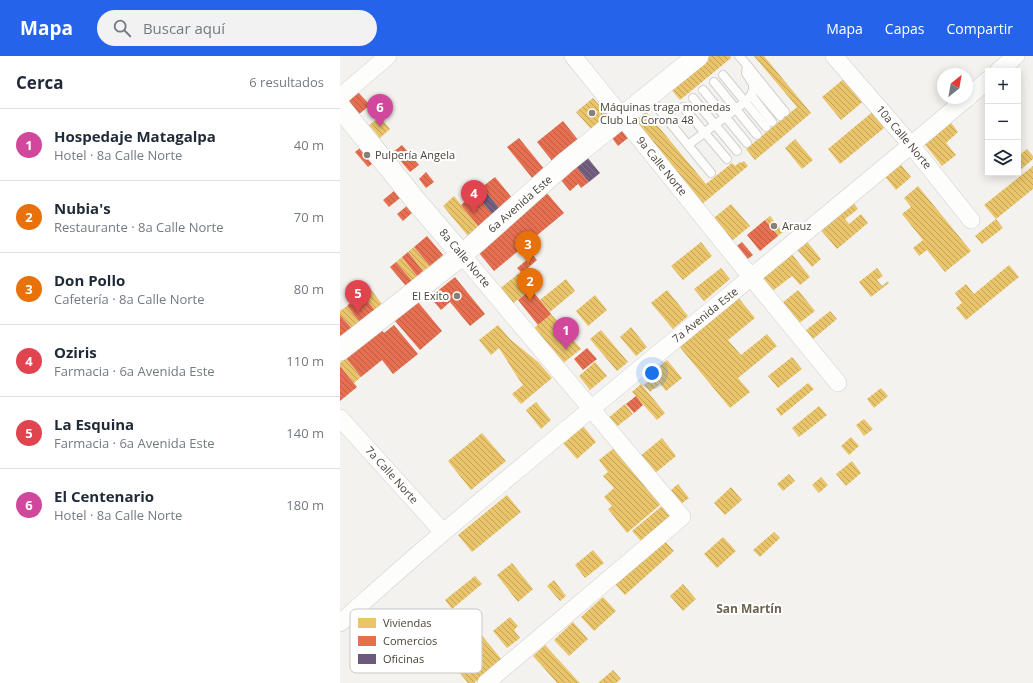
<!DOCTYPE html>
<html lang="es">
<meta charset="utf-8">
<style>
:root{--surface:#fff;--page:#f2f2f3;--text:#1f2937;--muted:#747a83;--line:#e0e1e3;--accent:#2563eb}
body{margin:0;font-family:"Open Sans",sans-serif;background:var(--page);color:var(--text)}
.controls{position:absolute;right:12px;top:12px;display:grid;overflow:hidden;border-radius:0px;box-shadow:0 2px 10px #0003}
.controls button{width:36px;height:36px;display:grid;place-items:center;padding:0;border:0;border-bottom:1px solid var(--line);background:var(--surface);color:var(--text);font:20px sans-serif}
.compass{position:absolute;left:597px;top:12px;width:36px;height:36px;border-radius:50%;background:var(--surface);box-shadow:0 2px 10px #0003;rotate:31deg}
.you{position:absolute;left:312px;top:317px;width:14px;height:14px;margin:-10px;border:3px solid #fff;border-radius:50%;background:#1a73e8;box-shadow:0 0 0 6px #1a73e833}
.badge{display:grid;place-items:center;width:26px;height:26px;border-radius:50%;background:var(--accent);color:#fff;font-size:13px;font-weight:700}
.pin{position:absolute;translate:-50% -33px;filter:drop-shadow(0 1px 2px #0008)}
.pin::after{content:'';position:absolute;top:21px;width:14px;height:12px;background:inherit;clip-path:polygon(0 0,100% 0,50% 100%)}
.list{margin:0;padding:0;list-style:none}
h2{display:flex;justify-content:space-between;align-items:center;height:52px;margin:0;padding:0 16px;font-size:17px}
h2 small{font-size:13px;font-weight:400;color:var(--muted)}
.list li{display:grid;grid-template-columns:26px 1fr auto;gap:12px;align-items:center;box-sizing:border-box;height:72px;padding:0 16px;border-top:1px solid var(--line)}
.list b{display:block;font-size:15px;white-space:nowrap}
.list p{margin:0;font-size:13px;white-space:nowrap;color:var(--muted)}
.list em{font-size:13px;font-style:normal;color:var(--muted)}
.icon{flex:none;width:22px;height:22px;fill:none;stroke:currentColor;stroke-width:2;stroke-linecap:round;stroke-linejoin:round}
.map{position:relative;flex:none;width:693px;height:627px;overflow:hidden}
header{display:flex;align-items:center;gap:24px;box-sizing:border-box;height:56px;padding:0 20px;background:var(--accent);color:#fff}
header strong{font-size:19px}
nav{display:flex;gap:22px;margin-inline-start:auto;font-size:14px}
.search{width:280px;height:36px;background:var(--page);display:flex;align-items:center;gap:10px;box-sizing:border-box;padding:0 14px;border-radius:22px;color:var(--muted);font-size:15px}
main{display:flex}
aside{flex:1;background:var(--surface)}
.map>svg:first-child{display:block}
.homes{fill:url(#homes-back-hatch)}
.shops{fill:url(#shops-back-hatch)}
.offices{fill:url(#offices-back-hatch)}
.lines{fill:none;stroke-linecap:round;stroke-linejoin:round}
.service-casing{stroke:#d2d0cb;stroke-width:10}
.minor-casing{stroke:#d2d0cb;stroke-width:18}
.tertiary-casing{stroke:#d2d0cb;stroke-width:22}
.service{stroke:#fdfdfc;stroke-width:8}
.minor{stroke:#fdfdfc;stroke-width:17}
.tertiary{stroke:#fdfdfc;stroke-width:21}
.poi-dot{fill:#868178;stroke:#fff;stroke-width:1.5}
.labels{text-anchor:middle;stroke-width:4;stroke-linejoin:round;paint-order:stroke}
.poi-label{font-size:11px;fill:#4b4439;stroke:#fff;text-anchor:start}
.street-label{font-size:11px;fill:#4b4439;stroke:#fff}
.neighbourhood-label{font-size:12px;font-weight:bold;fill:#6e6250;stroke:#fff}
.key{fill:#fff;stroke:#c9c7c4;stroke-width:1}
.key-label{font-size:11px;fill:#4b4439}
</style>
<header>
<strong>Mapa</strong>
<div class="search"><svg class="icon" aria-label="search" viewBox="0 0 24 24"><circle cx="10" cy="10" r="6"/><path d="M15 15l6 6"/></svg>Buscar aquí</div>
<nav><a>Mapa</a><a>Capas</a><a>Compartir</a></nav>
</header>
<main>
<aside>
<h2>Cerca<small>6 resultados</small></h2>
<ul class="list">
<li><span class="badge" style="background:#d1479c">1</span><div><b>Hospedaje Matagalpa</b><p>Hotel · 8a Calle Norte</p></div><em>40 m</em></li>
<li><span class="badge" style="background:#e8710a">2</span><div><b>Nubia's</b><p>Restaurante · 8a Calle Norte</p></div><em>70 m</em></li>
<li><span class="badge" style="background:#e8710a">3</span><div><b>Don Pollo</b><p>Cafetería · 8a Calle Norte</p></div><em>80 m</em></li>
<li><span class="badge" style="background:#e0444e">4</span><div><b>Oziris</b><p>Farmacia · 6a Avenida Este</p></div><em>110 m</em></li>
<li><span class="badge" style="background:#e0444e">5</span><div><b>La Esquina</b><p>Farmacia · 6a Avenida Este</p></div><em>140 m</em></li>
<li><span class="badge" style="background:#d1479c">6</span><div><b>El Centenario</b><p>Hotel · 8a Calle Norte</p></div><em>180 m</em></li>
</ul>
</aside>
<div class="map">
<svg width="693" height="627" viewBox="0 0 693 627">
<defs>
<pattern id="homes-back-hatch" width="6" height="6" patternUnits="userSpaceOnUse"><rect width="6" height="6" fill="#e9c46a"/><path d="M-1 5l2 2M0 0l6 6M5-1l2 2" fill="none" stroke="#bfa158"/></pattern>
<pattern id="shops-back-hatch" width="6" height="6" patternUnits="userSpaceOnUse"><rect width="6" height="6" fill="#e76f51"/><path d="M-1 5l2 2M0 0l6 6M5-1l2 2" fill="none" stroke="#bd5d44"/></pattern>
<pattern id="offices-back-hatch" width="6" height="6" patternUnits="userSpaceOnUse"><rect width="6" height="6" fill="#6d597a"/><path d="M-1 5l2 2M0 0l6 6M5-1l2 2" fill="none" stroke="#7f6f89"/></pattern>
</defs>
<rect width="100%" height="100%" fill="#f4f2ee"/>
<!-- homes -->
<g class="homes">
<polygon points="367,0 390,0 391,2 340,44 329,31"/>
<polygon points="414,0 424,0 471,57 415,104 406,93 457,51"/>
<polygon points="506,21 525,44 501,64 482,41"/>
<polygon points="253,42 268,59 251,73 236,56"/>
<polygon points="303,52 366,128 392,107 395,110 400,106 401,107 404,105 408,110 361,149 290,63"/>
<polygon points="536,53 549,68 500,108 488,93"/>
<polygon points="40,61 50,73 40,82 29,69"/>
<polygon points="609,64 618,76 606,87 616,99 602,110 583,86"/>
<polygon points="455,83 473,104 462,113 445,92"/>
<polygon points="687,93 693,100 693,103 678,116 678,100"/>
<polygon points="558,105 571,121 556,134 542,117"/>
<polygon points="693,110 693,133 656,163 644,149"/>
<polygon points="578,130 631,195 605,216 587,194 579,200 573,192 583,184 562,158 571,151 564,142"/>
<polygon points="114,140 139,171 128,180 103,150"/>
<polygon points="512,145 518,153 505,163 509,168 521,158 528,167 497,193 479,172"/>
<polygon points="391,148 410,170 388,188 370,165"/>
<polygon points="430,160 443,176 438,180 425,164"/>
<polygon points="656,163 663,172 642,188 635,180"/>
<polygon points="465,183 481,203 472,211 455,191"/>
<polygon points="361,186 372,200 343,224 331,210"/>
<polygon points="74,191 90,210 83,215 68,196"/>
<polygon points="451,197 470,221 460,229 452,220 430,237 419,223"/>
<polygon points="62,201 77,220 72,225 56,206"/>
<polygon points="669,209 679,221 626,264 616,252 622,247 615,237 626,228 634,238"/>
<polygon points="189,211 201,225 194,232 182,217"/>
<polygon points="381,212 390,223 364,245 354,233"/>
<polygon points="537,212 543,220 537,224 542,230 548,225 549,227 531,241 519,226"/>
<polygon points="178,218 191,233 171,249 158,234"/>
<polygon points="226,223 235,235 210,256 200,244"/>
<polygon points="29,231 45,252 38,258 21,237"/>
<polygon points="327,234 348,260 333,273 311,247"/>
<polygon points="458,234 475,255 458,268 441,248"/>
<polygon points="255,239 267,254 248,270 236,255"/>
<polygon points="397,240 415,262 388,284 401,299 427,278 437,290 398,322 410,336 390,352 338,289"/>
<polygon points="7,250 23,270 15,276 0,259 0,255"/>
<polygon points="490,255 497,263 472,284 465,275"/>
<polygon points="211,258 241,293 222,308 193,273"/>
<polygon points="158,269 170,283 198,306 212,322 181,348 172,338 183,329 178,322 159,292 151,299 139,284"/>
<polygon points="291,271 307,291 296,300 280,281"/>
<polygon points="261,274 288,306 277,315 250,283"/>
<polygon points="452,301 462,313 438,332 428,320"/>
<polygon points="6,302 21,321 14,327 0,310 0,307"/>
<polygon points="327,304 342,322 326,335 311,317"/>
<polygon points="255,306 267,320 250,334 239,320"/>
<polygon points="314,320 320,328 310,336 304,329"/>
<polygon points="468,327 474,333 441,360 436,353"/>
<polygon points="301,328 325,357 317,364 292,336"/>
<polygon points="541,332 548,340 534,352 527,343"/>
<polygon points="196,346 211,364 201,373 186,354"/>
<polygon points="285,348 293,358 275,372 267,363"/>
<polygon points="479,350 487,359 459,381 452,372"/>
<polygon points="524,363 533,373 524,380 516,369"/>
<polygon points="243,370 256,386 237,403 223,387"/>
<polygon points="142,377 166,405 131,434 108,405"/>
<polygon points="511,381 519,390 509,399 501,390"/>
<polygon points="322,382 336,400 314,418 299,401"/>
<polygon points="274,392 321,448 287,477 268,453 272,450 264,441 274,432 263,420 268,416 259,404"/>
<polygon points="512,405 521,417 506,430 496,418"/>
<polygon points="449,418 455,425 443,435 437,428"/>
<polygon points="481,421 488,429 479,437 472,429"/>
<polygon points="338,428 349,442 341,448 330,435"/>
<polygon points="391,431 402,444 385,459 374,447"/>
<polygon points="167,439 181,456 132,496 118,479"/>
<polygon points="323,449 331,460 301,485 292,475"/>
<polygon points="434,476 440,482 420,501 413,494"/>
<polygon points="383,481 396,495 377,512 364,498"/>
<polygon points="324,484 334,495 285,539 275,528"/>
<polygon points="253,494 264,507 245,522 235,509"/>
<polygon points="172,507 193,533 178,546 157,519"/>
<polygon points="135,520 142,528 112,553 105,544"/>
<polygon points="214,524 226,540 220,545 207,530"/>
<polygon points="343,528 356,543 343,555 330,540"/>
<polygon points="263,541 276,555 254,575 241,561"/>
<polygon points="170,561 178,570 174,574 180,582 167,592 153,575"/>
<polygon points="233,566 248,583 229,600 214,584"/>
<polygon points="135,571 162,604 134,627 128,627 103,597"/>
<polygon points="205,589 237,624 240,627 217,627 204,612 193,600"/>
<polygon points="273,614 281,623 276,627 258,627"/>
</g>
<!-- shops -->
<g class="shops">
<polygon points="16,34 30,49 18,59 5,43"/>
<polygon points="223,65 239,85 213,106 197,86"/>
<polygon points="279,70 288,82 278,90 269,78"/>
<polygon points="179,82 205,114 193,123 167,91"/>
<polygon points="25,88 38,103 28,111 15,96"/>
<polygon points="62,89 79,109 70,116 53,96"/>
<polygon points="236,111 249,126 241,132 238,128 230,135 220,123"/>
<polygon points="86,116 94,126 86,132 79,123"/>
<polygon points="155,121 173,143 161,154 142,131"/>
<polygon points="54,135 60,142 49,151 43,144"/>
<polygon points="206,136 224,157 154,215 134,191"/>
<polygon points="135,137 154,160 139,171 121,149"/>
<polygon points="68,149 73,156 63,165 57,158"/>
<polygon points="425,164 438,180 420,195 407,179"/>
<polygon points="87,180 103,199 90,210 74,191"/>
<polygon points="402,186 413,199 405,205 394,192"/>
<polygon points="68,196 83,215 77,220 62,201"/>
<polygon points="193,199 197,204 182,217 177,212"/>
<polygon points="56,206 72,225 66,230 50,211"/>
<polygon points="115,221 145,258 130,270 110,246 101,254 90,241"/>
<polygon points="191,233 211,258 198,269 178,244"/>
<polygon points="21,237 38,258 23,270 7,250"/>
<polygon points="78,246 102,275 80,294 55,265"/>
<polygon points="0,259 15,276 0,289"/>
<polygon points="54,269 78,298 53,318 42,304 21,321 6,302 41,273 44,277"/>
<polygon points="247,292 257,303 243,314 234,303"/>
<polygon points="0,310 17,331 0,345"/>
<polygon points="296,340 303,349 294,357 286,348"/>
</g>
<!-- offices -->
<g class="offices">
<polygon points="247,101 260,117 249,126 236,111"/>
<polygon points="142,131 161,154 154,160 135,137"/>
</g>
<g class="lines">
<defs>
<g id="service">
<polyline points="407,9 445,56"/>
<polyline points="383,19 426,71"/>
<polyline points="374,26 417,79"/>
<polyline points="413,28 440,60"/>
<polyline points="363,34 407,87"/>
<polyline points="411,39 432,66"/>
<polyline points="308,40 371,117"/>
<polyline points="353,42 397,95"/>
<polyline points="343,51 387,103"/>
<polyline points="348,89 405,46 411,39 413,34 413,28 406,17 407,9 399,0"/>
</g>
<g id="minor">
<polyline points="233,0 411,221 498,327"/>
<polyline points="494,0 571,89 631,164"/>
<polyline points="658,15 676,0"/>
<polyline points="0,41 48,0"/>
<polyline points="627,42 648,24"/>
<polyline points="122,199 342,461 146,627"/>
<polyline points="0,362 103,476"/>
<path d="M0 567C35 536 69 505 105 475 277 329 454 188 627 42"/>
</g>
<g id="tertiary">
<polyline points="0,51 76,145 122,199"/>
<polyline points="0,294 122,199 225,107 358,0"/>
</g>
</defs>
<!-- service casing -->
<use href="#service" class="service-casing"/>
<!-- minor casing -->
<use href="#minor" class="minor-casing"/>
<!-- tertiary casing -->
<use href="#tertiary" class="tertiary-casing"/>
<!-- service -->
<use href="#service" class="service"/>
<!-- minor -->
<use href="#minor" class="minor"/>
<!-- tertiary -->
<use href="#tertiary" class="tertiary"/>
</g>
<!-- markers -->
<g class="poi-dot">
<circle cx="252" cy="57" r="4"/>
<circle cx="27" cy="99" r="4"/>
<circle cx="434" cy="170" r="4"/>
<circle cx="117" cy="240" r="4"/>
</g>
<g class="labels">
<!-- poi labels -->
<g class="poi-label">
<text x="260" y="55">Máquinas traga monedas<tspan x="260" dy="13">Club La Corona 48</tspan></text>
<text x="35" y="103">Pulpería Angela</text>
<text x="442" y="174">Arauz</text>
<text x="109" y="244" text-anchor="end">El Exito</text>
</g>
<!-- street labels -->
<g class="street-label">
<text transform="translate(564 81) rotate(50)" y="4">10a Calle Norte</text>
<text transform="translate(322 110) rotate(51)" y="4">9a Calle Norte</text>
<text transform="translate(180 148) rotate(-41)" y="4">6a Avenida Este</text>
<text transform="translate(125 202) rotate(50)" y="4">8a Calle Norte</text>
<text transform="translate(365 259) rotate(-39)" y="4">7a Avenida Este</text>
<text transform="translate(52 419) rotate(48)" y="4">7a Calle Norte</text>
</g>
<!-- neighbourhood labels -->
<g class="neighbourhood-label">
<text x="409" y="557">San Martín</text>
</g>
</g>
<!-- legend -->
<rect x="10" y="553" width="132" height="64" rx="6" class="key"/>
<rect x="18" y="562" width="18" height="10" fill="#e9c46a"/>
<rect x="18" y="580" width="18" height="10" fill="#e76f51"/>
<rect x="18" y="598" width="18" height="10" fill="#6d597a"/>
<g class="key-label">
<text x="43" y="571">Viviendas</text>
<text x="43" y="589">Comercios</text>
<text x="43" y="607">Oficinas</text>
</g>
</svg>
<div class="controls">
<button>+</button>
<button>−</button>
<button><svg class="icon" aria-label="layers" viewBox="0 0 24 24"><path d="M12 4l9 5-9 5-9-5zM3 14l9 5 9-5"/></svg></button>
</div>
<svg class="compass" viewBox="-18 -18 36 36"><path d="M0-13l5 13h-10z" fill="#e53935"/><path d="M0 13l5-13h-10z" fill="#747a83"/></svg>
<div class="you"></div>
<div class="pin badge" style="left:226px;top:294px;background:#d1479c">1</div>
<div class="pin badge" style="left:190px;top:245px;background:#e8710a">2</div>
<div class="pin badge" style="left:188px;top:208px;background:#e8710a">3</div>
<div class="pin badge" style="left:134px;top:157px;background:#e0444e">4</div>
<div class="pin badge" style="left:18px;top:257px;background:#e0444e">5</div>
<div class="pin badge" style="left:40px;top:71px;background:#d1479c">6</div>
</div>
</main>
